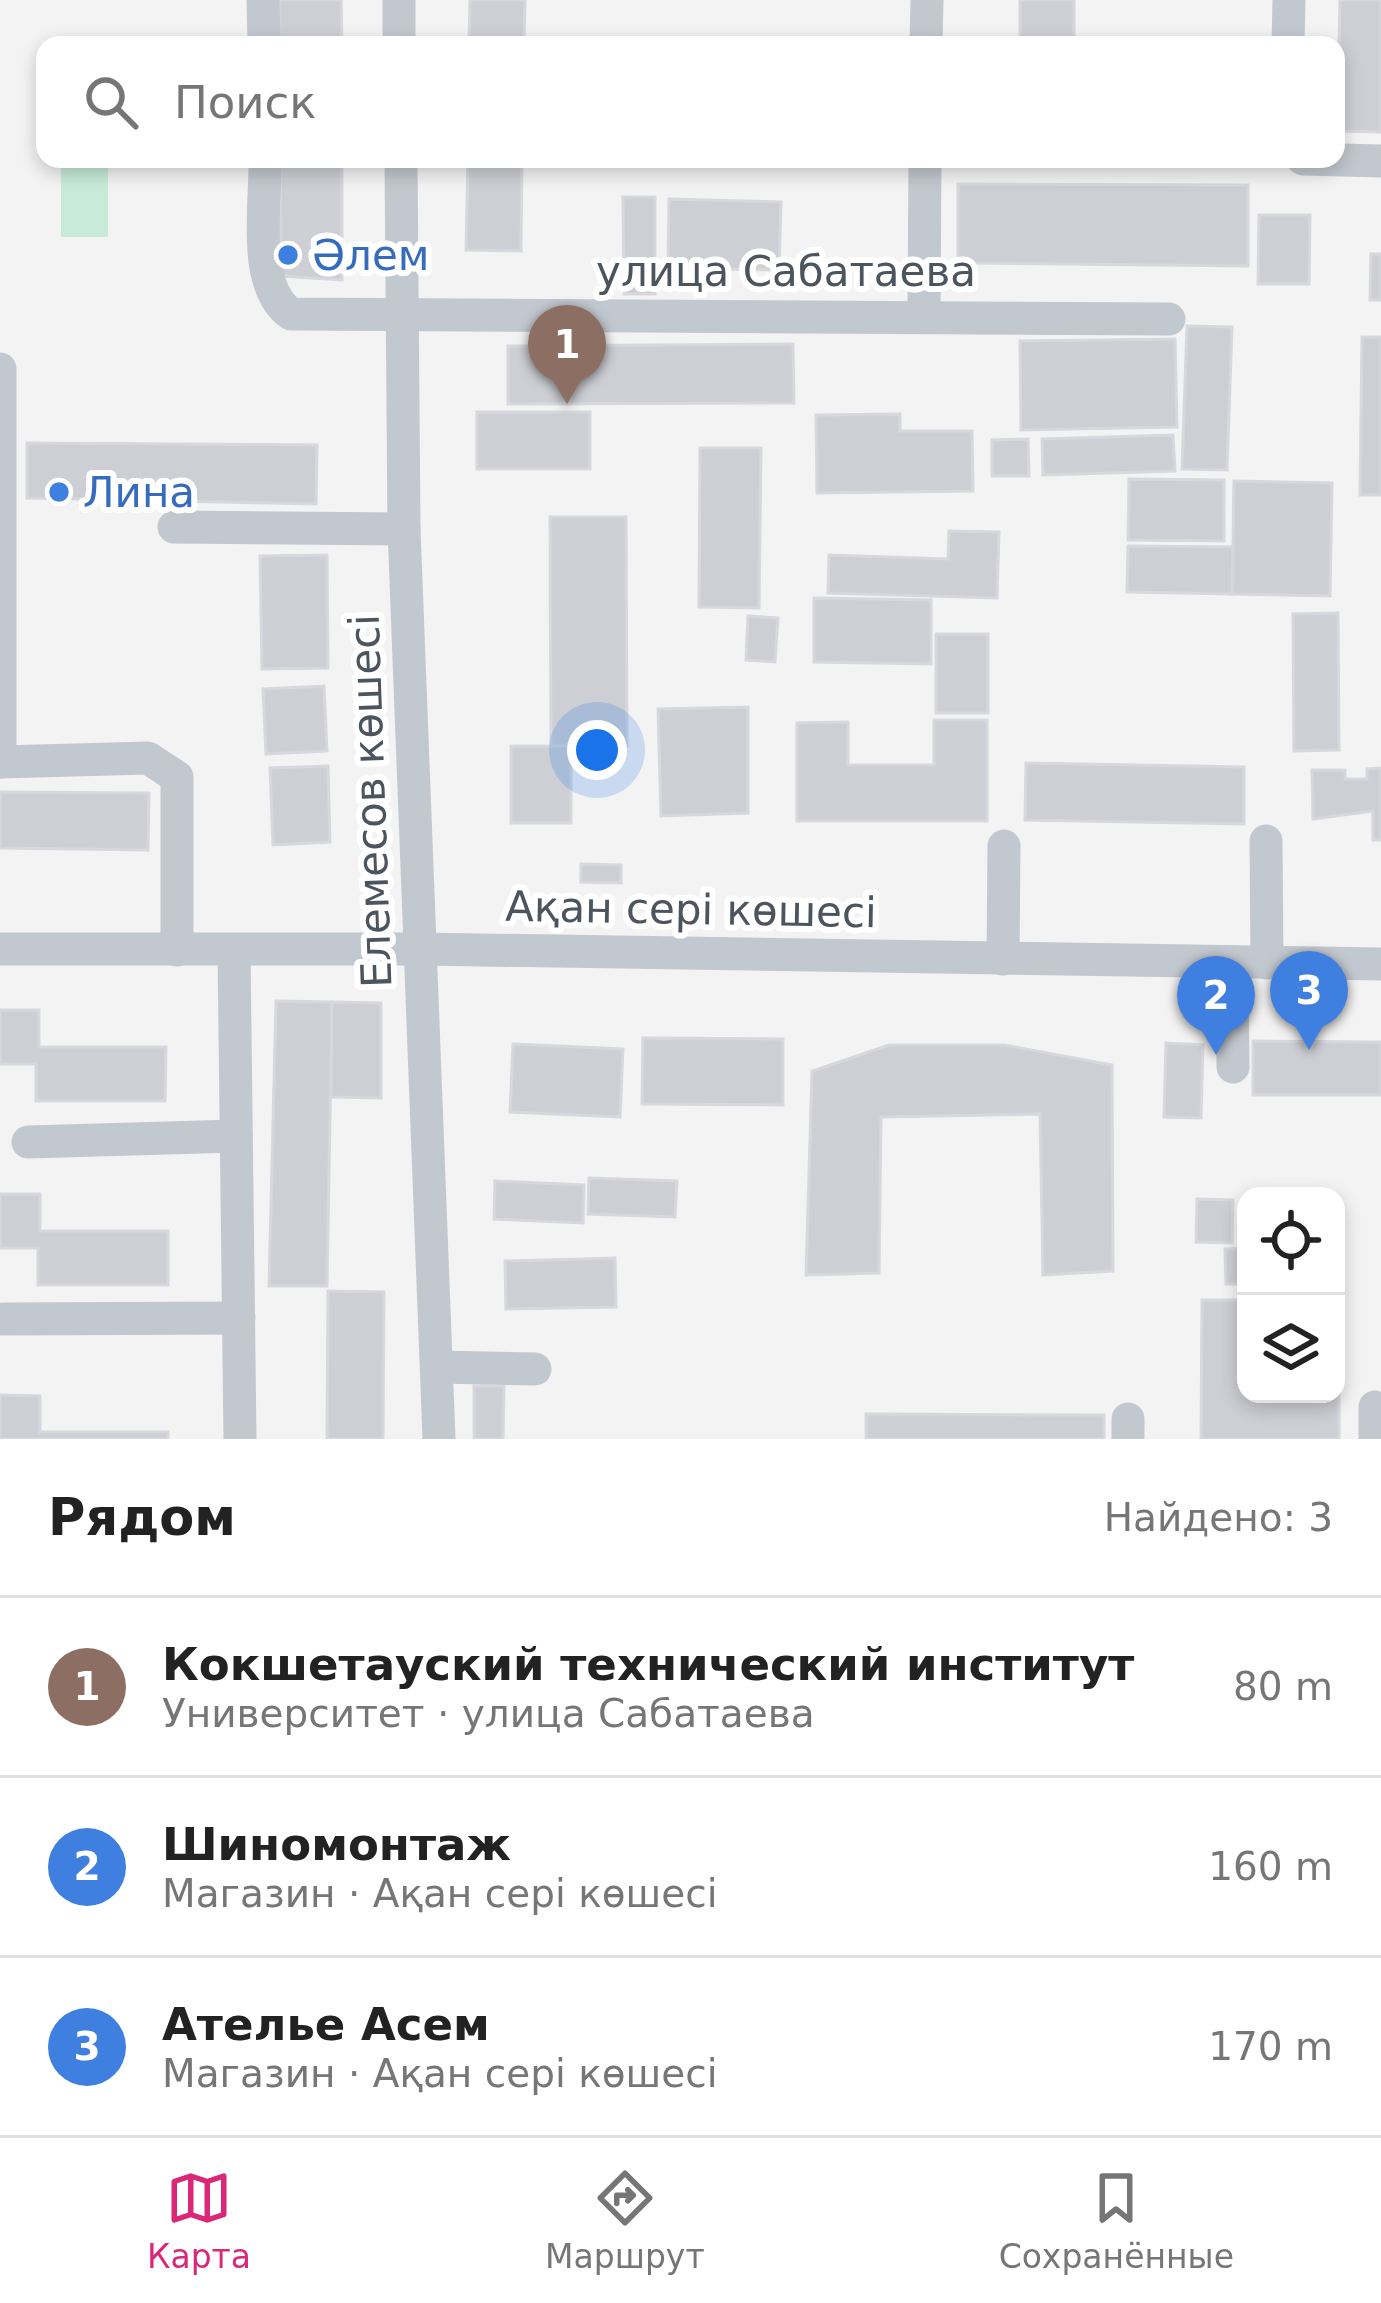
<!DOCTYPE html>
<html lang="ru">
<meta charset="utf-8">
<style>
:root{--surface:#fff;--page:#f2f2f2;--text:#222;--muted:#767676;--line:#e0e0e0;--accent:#db2777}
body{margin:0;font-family:"DejaVu Sans",sans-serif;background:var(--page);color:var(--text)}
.controls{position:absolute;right:36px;bottom:36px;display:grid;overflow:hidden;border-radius:24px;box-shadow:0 6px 18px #0003}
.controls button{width:108px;height:108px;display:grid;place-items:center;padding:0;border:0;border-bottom:3px solid var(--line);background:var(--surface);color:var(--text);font:60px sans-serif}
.you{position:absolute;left:597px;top:750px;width:42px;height:42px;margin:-30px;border:9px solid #fff;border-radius:50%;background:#1a73e8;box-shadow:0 0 0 18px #1a73e833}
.badge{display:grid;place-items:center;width:78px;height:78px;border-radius:50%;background:var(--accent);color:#fff;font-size:39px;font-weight:700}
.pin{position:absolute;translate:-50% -99px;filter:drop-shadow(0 3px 6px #0008)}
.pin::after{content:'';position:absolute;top:63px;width:42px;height:36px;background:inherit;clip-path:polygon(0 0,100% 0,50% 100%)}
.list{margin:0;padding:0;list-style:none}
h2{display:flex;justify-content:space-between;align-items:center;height:156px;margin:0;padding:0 48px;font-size:51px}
h2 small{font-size:39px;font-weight:400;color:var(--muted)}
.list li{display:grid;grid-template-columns:78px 1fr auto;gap:36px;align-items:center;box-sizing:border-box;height:180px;padding:0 48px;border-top:3px solid var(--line)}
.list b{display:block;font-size:45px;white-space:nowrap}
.list p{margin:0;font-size:39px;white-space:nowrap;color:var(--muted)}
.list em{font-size:39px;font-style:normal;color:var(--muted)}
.icon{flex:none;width:66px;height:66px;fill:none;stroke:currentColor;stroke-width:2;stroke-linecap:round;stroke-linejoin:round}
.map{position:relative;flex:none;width:1381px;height:1439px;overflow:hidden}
.search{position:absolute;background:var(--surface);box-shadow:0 6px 18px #0003;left:36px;right:36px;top:36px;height:132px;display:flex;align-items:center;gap:30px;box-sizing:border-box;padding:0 42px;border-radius:24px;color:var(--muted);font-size:45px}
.sheet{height:696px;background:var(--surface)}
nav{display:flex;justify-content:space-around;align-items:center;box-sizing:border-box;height:168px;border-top:3px solid var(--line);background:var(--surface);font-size:33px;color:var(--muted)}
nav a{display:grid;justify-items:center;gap:6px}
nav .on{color:var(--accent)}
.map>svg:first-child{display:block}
.green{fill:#c8ebd9}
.building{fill:#cdcfd4;stroke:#d7d8dd;stroke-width:3}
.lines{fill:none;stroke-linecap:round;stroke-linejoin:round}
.minor{stroke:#c2c8cf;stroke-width:33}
.shop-dot{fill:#3f7fe0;stroke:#fff;stroke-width:4.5}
.labels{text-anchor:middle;stroke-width:12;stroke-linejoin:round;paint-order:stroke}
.shop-label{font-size:42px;fill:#366cbe;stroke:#fff;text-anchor:start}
.street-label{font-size:42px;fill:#4c545e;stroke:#fff}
</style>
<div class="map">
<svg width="1381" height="1439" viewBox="0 0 1381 1439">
<rect width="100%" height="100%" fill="#f4f3f3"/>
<!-- green -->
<rect class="green" x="61" y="159" width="47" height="78"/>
<!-- building -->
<g class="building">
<polygon points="279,0 341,0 342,45 279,45"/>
<polygon points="470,0 525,0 524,45 469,45"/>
<rect x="1020" y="0" width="54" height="38"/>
<polygon points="1340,0 1381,0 1381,132 1337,131"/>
<polygon points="748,39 840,40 840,45 748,45"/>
<polygon points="280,159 342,159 342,280 281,276"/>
<polygon points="468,159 522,159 521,251 466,250"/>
<polygon points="958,184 1248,185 1248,266 958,263"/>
<polygon points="623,197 655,197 655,294 624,294"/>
<polygon points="669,199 781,202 779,270 668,268"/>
<polygon points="1259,215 1310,215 1309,284 1258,284"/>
<polygon points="1371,254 1381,254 1381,300 1370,300"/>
<polygon points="1187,326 1232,327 1227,470 1182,469"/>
<polygon points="1362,337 1381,337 1381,495 1360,495"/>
<polygon points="1175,339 1177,427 1021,430 1020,341"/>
<polygon points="793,344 794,403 508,404 508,346"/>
<rect x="477" y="412" width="113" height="57"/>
<polygon points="900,414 900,431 972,431 973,491 817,493 816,415"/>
<polygon points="1173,435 1175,471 1043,475 1042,439"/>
<polygon points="1028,439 1029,476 992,476 992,440"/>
<polygon points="27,443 317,445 316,504 27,498"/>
<polygon points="700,448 761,448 759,608 699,607"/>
<polygon points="1129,479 1224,480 1224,541 1128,540"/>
<polygon points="1234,481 1332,483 1330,596 1232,594"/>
<polygon points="550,517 626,517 627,746 551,746"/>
<polygon points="949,531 999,532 997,598 828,593 829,555 948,559"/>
<polygon points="1128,546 1233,547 1232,594 1127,592"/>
<polygon points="327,555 328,668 262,669 260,556"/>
<polygon points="814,598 931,600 931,664 814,662"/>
<polygon points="1338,613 1339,750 1294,751 1293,614"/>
<polygon points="748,616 778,618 775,662 746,660"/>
<rect x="936" y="634" width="52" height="79"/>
<polygon points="324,686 327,751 266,754 263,689"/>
<polygon points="748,707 748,813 661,816 658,709"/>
<polygon points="934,720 987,720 987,821 797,821 797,723 848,722 848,765 934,765"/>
<rect x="511" y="746" width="60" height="77"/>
<polygon points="1026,763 1244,767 1244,824 1025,820"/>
<polygon points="328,766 330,842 273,845 270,768"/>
<polygon points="1381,768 1381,840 1373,840 1373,811 1313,819 1312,770 1345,770 1345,779 1367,779 1367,769"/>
<polygon points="0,792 149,793 148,850 0,848"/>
<polygon points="581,864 621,865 621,883 581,882"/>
<polygon points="276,1001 332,1002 327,1286 269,1286"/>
<polygon points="332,1002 381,1003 381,1098 331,1097"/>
<polygon points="0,1010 39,1010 39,1047 166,1047 165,1101 36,1101 36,1064 0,1064"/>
<polygon points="643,1038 783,1039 783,1105 642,1104"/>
<polygon points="1253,1041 1381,1042 1381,1095 1253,1095"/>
<polygon points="1166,1043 1203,1045 1201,1118 1164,1117"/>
<polygon points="513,1044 623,1049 620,1117 510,1112"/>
<polygon points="889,1045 1004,1045 1112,1065 1113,1271 1043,1275 1040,1114 881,1117 879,1273 806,1275 812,1071"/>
<polygon points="589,1178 677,1181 675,1217 588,1214"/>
<polygon points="495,1181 584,1185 583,1223 494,1219"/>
<polygon points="0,1194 40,1194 40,1231 168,1231 168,1285 38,1285 38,1248 0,1248"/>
<polygon points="1197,1199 1233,1200 1232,1243 1196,1242"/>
<polygon points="1246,1248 1246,1284 1226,1284 1225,1249"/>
<polygon points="615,1258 616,1307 506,1309 505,1261"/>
<polygon points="328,1291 384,1292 383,1439 327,1439"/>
<polygon points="1202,1300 1246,1300 1246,1394 1336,1394 1339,1301 1339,1439 1201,1439"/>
<polygon points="474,1386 504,1386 503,1439 474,1439"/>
<polygon points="0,1395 40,1396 40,1432 168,1432 168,1439 0,1439"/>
<polygon points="866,1414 1104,1415 1104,1439 866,1439"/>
</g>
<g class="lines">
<!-- minor -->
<g class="minor">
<polyline points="263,0 264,45"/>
<polyline points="399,0 399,45"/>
<polyline points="926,45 927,0"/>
<polyline points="1288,45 1289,0"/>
<path d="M265 159C266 204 251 286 291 314L1169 319"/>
<polyline points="401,159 404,529 439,1439"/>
<polyline points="1303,159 1381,161"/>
<polyline points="924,314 925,159"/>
<polyline points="0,369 0,762"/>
<polyline points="174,527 404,529"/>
<polyline points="0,762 148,758 177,777 177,950"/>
<polyline points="1266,841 1267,963"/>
<polyline points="0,949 422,949 1381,964"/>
<polyline points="234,950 240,1439"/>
<polyline points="1003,959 1004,846"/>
<polyline points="1232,963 1233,1067"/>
<polyline points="28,1142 236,1136"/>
<polyline points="3,1319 239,1318"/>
<polyline points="438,1367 535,1369"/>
<polyline points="1128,1419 1128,1439"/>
<polyline points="1375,1439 1375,1407"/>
</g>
</g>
<!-- markers -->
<g class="shop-dot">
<circle cx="288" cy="255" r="12"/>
<circle cx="59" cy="492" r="12"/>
</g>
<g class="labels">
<!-- shop labels -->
<g class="shop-label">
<text x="312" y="270">Әлем</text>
<text x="83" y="507">Лина</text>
</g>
<!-- street labels -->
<g class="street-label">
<text x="786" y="286">улица Сабатаева</text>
<text transform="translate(370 801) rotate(-92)" y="15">Елемесов көшесі</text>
<text transform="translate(691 909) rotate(1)" y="15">Ақан сері көшесі</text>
</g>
</g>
</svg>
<div class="controls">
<button><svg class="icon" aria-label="locate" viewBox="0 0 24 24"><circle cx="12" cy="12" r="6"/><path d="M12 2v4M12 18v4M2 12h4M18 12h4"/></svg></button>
<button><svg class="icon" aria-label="layers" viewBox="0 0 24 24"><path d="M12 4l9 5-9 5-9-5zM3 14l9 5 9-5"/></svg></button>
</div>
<div class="you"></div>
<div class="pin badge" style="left:567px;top:404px;background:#8d6e63">1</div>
<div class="pin badge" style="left:1216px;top:1055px;background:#3f7fe0">2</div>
<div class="pin badge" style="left:1309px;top:1050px;background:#3f7fe0">3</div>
<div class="search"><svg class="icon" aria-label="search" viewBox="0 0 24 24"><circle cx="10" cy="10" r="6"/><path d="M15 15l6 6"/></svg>Поиск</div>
</div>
<section class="sheet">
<h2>Рядом<small>Найдено: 3</small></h2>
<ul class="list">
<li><span class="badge" style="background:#8d6e63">1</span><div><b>Кокшетауский технический институт</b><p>Университет · улица Сабатаева</p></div><em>80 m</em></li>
<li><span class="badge" style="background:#3f7fe0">2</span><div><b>Шиномонтаж</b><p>Магазин · Ақан сері көшесі</p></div><em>160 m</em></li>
<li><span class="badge" style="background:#3f7fe0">3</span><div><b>Ателье Асем</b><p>Магазин · Ақан сері көшесі</p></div><em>170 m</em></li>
</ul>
</section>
<nav>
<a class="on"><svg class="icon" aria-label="map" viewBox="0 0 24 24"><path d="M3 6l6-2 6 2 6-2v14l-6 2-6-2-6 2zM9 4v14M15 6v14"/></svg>Карта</a>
<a><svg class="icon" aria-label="directions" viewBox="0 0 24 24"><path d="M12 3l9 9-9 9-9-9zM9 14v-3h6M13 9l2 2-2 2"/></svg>Маршрут</a>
<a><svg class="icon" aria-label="saved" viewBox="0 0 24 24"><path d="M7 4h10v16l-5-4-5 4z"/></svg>Сохранённые</a>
</nav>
